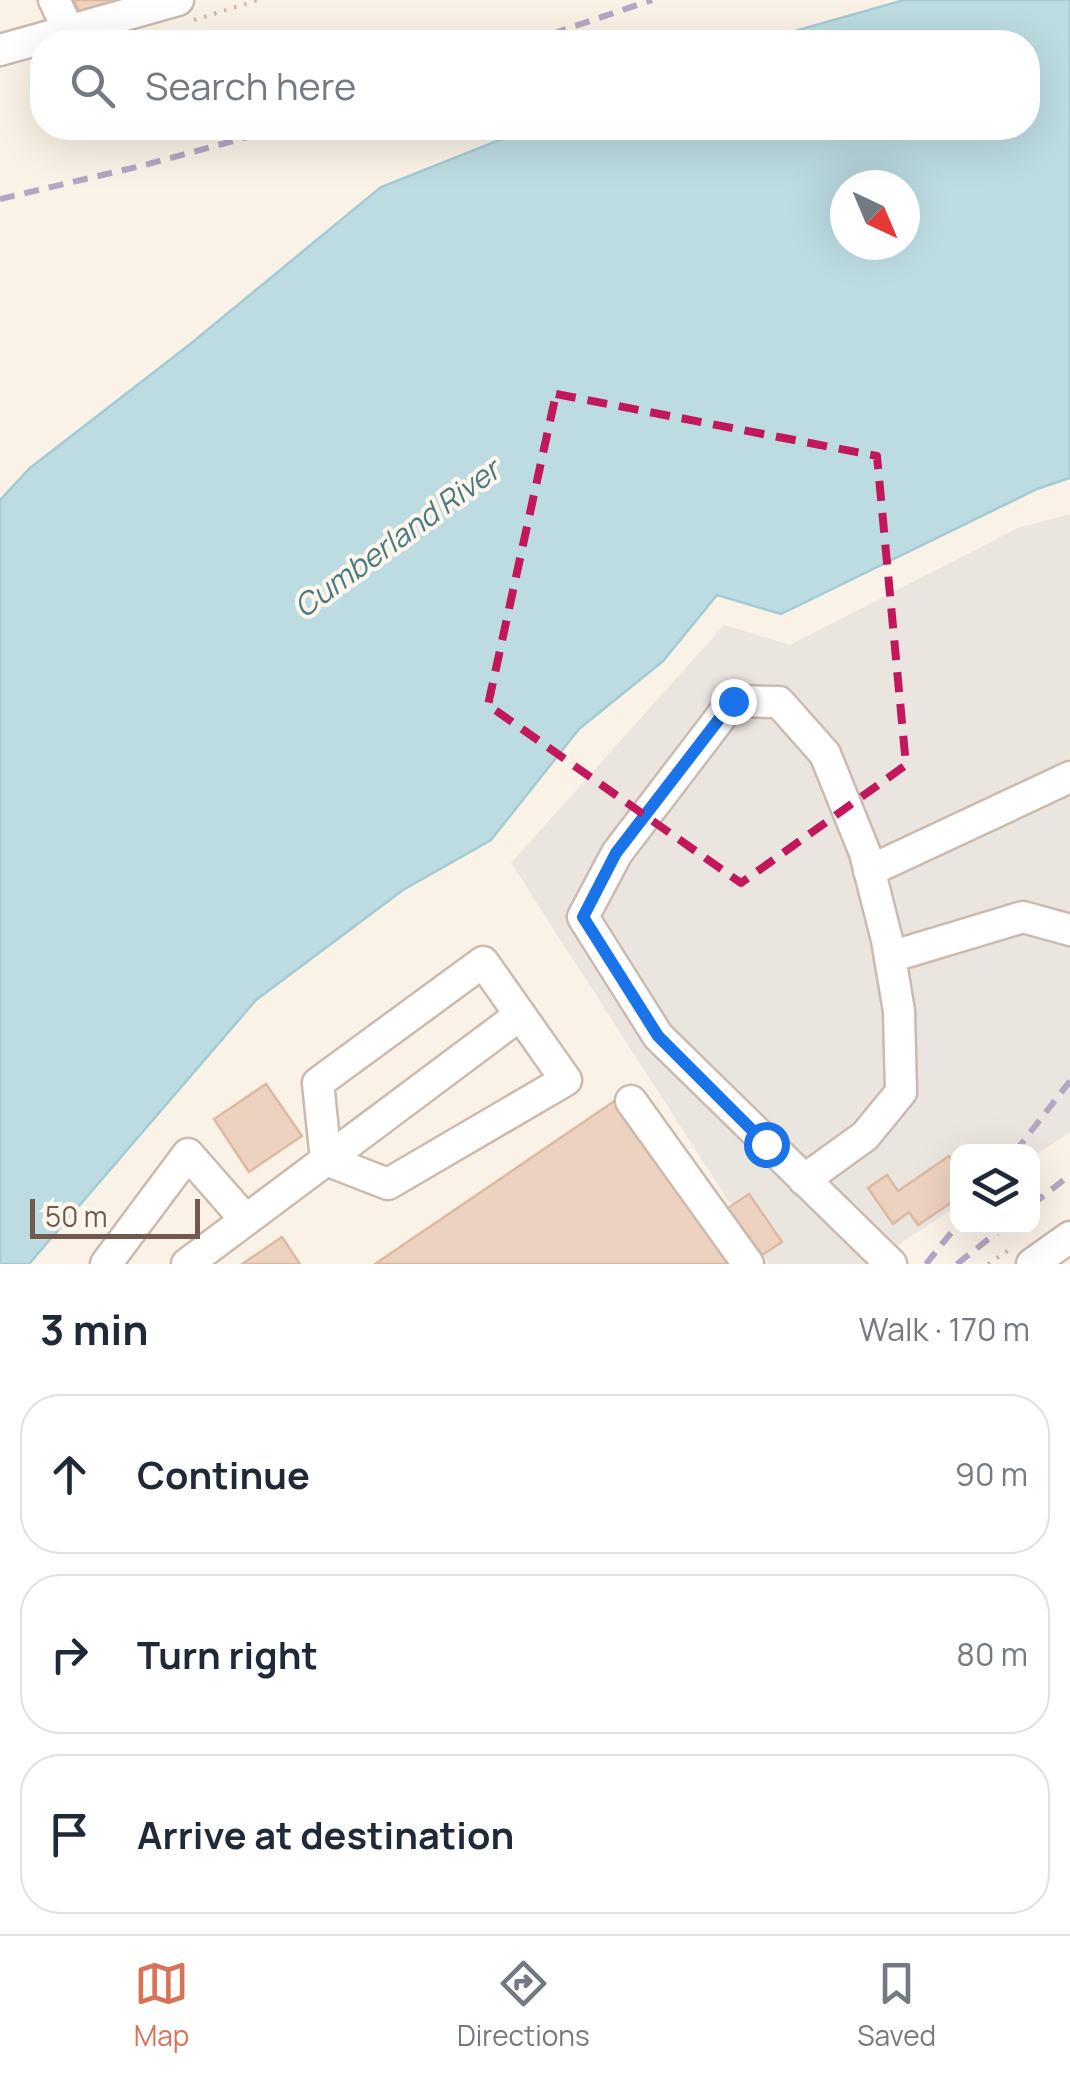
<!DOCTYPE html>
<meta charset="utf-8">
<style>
:root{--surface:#fff;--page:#f6f6f7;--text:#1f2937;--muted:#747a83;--line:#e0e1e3;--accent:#d87357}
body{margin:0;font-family:Manrope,sans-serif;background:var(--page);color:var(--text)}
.controls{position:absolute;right:30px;bottom:30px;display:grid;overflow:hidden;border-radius:20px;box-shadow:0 10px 40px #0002}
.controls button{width:90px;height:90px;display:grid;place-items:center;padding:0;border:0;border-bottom:2px solid var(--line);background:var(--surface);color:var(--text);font:50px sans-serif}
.compass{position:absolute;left:830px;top:170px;width:90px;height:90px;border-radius:50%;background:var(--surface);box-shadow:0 10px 40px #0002;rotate:136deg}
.scale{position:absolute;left:30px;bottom:25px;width:170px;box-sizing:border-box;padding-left:10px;border:5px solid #715a4d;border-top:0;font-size:28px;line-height:35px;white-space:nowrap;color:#715a4d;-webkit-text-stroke:8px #fdf6ec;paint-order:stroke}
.stop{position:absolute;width:30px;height:30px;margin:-22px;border:8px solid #1a73e8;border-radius:50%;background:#fff}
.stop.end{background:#1a73e8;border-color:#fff;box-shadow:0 2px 10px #0008}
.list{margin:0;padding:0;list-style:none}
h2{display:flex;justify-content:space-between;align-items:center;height:130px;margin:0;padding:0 40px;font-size:42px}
h2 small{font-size:32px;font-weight:400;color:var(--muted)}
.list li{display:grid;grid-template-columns:65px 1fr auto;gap:30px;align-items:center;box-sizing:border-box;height:160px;margin:0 20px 20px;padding:0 20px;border:2px solid var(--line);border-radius:40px}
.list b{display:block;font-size:38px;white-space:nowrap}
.list em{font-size:32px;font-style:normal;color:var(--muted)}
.icon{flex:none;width:55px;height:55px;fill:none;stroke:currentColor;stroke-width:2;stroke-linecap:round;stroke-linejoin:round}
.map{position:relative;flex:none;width:1070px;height:1264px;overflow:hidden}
.search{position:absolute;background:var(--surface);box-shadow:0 10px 40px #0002;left:30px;right:30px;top:30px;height:110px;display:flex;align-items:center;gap:25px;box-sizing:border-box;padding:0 35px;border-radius:40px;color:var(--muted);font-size:38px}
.sheet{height:670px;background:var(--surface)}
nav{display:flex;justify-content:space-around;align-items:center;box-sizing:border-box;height:140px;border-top:2px solid var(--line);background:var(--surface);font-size:28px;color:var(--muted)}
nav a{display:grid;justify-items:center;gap:5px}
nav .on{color:var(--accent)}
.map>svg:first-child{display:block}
.industrial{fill:#ebe5e0}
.water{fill:#bcdce2;stroke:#a4cbd3;stroke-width:2.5;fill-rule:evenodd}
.building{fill:#edd2c0;stroke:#deb9a2;stroke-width:2.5}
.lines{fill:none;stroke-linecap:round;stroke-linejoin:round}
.minor-casing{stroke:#cbbaad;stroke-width:35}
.path{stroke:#d2b5a4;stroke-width:4;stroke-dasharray:2.5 8;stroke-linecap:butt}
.minor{stroke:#fff;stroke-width:30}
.rail{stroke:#b5a6c3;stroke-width:6;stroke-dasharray:15 10;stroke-linecap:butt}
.route{stroke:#1a73e8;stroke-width:12}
.marked{fill:none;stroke:#c2185b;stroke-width:8;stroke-dasharray:20 12;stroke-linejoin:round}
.labels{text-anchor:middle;stroke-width:8;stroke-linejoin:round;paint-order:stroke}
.water-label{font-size:30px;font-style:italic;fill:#497982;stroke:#fdf6ec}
</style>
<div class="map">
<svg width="1070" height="1264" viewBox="0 0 1070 1264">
<rect width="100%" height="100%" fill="#faf2e6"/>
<!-- industrial -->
<polygon class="industrial" points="1070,514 1070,1132 1033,1157 1032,1152 958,1152 957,1206 869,1264 769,1264 511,863 724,625 790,645 1018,528"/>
<!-- water -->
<path class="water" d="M904 0H1070V478L1037 489 781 614 717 595 663 661 579 729 491 840 403 890 256 1000 29 1264H0V500L30 468 189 345 381 187 530 128H1028V42H756ZM845 185H905V245H845Z"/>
<!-- building -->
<g class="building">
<polygon points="74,0 120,0 80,16"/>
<polygon points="266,1084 302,1136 249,1172 214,1119"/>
<polygon points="619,1098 736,1264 375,1264"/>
<polygon points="949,1156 958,1169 958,1198 918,1225 909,1212 893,1224 868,1188 887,1175 898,1191"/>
<polygon points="749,1194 782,1242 762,1255 728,1208"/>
<polygon points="282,1237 300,1264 242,1264"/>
</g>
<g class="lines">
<defs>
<g id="minor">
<polyline points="54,0 69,31"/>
<polyline points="0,50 178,0"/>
<polyline points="869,871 1070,777"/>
<polyline points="890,957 1023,917 1070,930"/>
<polygon points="483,962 566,1080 388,1184 326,1160 318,1083"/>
<polyline points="631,1101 748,1264"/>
<polyline points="804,1180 865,1136 901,1092 899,1011 887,940 865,853 825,754 779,702 733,701 617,853 583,917 658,1036 891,1264"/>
<polyline points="106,1264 188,1154 245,1219"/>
<polyline points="187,1264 520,1015"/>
<polyline points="1032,1264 1070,1237"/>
</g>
</defs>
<!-- minor casing -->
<use href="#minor" class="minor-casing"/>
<!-- path -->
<g class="path">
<polyline points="194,20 258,0"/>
<polyline points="988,1264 1009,1250"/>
</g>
<!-- minor -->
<use href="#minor" class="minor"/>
<!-- rail -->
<g class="rail">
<polyline points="528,42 652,0"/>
<polyline points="0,199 141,166 281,128"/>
<polyline points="1015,1152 1070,1081"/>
<polyline points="1032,1205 1070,1175"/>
<polyline points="926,1264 958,1224"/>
<polyline points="957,1264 1005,1226"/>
</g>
</g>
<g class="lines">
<!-- route -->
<polyline class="route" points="733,701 616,853 583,917 658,1036 766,1144"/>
</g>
<!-- marked area -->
<path class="marked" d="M556 394 877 456 906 765 741 883 488 705Z"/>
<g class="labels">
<!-- water labels -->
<g class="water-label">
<text transform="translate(397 539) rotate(-36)" y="10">Cumberland River</text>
</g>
</g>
</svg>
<div class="controls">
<button><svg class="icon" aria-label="layers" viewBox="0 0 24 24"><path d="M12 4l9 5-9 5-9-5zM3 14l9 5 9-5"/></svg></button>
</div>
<svg class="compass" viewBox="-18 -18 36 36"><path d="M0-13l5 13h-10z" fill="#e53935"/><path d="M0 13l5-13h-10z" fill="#747a83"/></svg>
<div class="scale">50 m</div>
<div class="stop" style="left:766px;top:1144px"></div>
<div class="stop end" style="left:733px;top:701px"></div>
<div class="search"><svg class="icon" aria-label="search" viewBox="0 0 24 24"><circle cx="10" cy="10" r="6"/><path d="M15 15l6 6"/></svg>Search here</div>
</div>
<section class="sheet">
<h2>3 min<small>Walk · 170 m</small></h2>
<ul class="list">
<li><svg class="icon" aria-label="ahead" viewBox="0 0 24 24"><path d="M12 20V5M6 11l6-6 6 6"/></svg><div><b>Continue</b></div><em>90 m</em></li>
<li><svg class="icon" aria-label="right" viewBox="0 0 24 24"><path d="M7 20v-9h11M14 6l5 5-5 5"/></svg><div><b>Turn right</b></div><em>80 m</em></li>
<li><svg class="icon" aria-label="arrive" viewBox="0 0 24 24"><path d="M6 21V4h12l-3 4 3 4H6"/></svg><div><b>Arrive at destination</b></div></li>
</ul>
</section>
<nav>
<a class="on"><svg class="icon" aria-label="map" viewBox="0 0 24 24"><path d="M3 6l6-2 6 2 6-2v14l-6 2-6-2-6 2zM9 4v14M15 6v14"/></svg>Map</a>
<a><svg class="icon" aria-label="directions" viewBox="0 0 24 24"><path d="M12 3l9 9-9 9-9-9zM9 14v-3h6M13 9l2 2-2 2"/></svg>Directions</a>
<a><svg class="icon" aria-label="saved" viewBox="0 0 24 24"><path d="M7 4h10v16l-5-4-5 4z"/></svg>Saved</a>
</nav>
